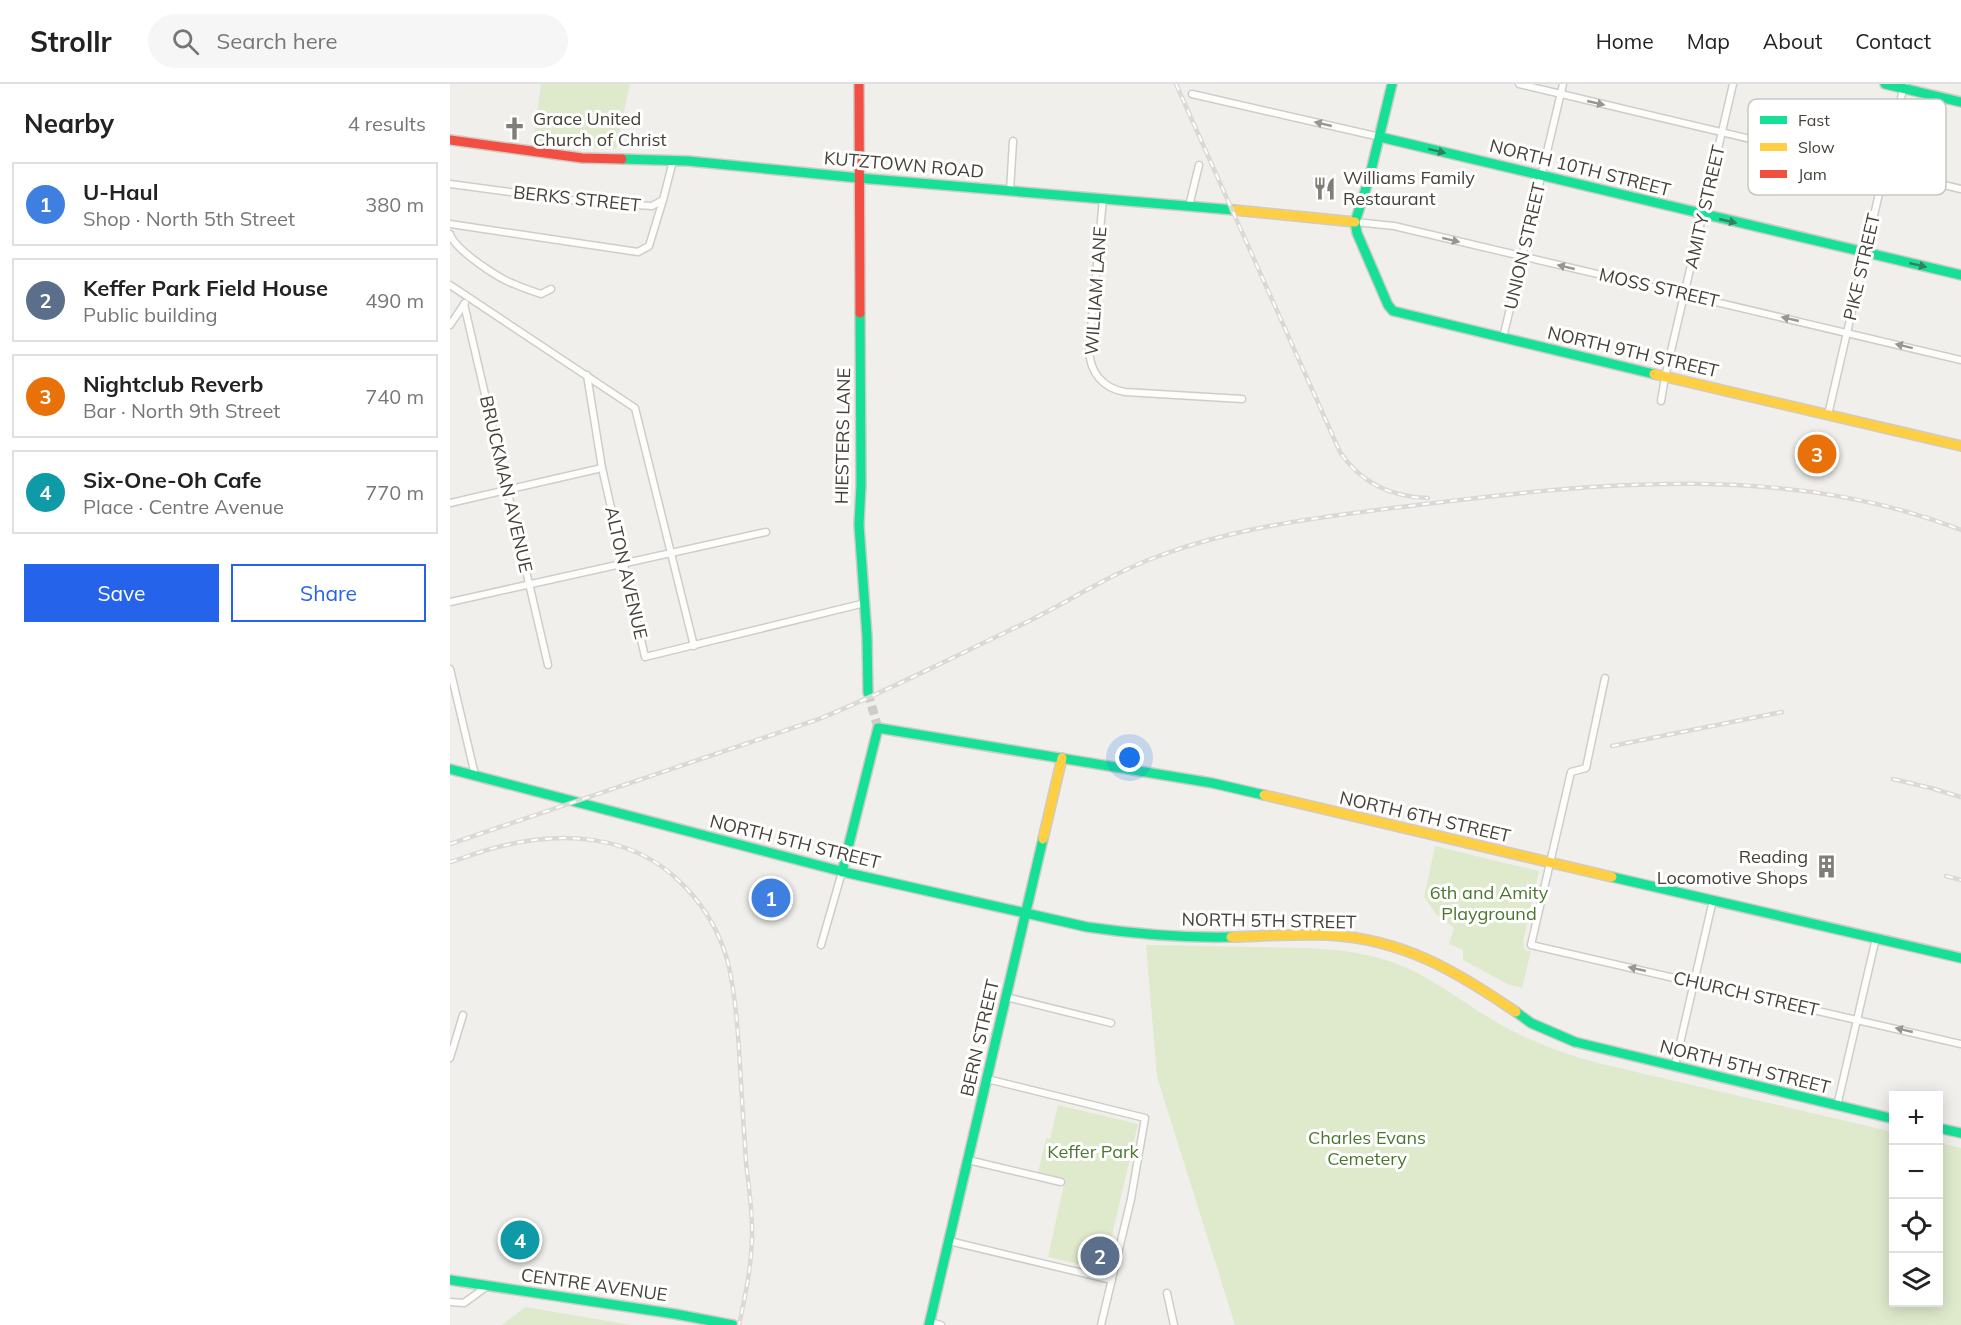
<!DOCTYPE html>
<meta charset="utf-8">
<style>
:root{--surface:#fff;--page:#f6f6f6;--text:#222;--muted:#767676;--line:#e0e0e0;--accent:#2563eb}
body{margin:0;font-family:Mulish,sans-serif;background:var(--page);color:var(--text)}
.controls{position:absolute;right:18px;bottom:18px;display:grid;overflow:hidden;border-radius:0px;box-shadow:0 3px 15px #0003}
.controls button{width:54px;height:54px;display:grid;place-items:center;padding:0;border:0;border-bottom:2px solid var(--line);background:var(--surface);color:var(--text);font:30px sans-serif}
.you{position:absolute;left:680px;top:674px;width:21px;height:21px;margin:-15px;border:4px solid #fff;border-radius:50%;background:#1a73e8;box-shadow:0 0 0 9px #1a73e833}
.badge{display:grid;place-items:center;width:39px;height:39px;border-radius:50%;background:var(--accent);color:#fff;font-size:20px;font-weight:700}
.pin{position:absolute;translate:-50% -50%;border:3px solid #fff;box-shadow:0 2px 6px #0006}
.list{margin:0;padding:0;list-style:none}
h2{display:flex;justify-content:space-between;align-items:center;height:78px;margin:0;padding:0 24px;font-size:26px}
h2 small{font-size:20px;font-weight:400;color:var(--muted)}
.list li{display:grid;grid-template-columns:39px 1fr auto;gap:18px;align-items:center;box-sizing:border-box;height:84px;margin:0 12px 12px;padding:0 12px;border:2px solid var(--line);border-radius:0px}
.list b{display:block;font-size:22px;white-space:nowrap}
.list p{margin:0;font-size:20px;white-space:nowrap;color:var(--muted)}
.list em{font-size:20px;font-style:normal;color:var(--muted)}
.actions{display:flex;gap:12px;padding:18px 24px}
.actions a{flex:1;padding:14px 0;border:2px solid var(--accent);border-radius:0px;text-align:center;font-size:21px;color:var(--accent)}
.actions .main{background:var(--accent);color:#fff}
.icon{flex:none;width:33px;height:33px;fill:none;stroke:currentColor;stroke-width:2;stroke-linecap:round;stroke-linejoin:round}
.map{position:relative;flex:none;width:1511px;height:1241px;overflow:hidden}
header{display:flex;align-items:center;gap:36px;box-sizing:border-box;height:84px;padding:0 30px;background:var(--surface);border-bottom:2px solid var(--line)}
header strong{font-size:28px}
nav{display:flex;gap:33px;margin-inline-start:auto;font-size:21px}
.search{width:420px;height:54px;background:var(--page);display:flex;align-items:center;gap:15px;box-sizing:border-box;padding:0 21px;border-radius:33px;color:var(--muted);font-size:22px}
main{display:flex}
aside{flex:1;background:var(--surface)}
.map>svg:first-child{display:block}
.green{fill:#dfeacd}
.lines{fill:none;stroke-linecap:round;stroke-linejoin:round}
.secondary-tunnel{stroke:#cfccc8;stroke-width:9;stroke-dasharray:9 4.5;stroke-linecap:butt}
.street-casing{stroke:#cfcdc9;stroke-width:9}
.fast-casing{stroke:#d0ccc3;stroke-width:12}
.slow-casing{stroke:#d0ccc3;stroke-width:12}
.jam-casing{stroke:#d0ccc3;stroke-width:12}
.street{stroke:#fdfdfc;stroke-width:6}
.fast{stroke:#16e098;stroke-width:9}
.slow{stroke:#ffcf43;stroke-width:9}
.jam{stroke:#f24e42;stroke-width:9}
.rail-casing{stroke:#d9d9d8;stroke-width:4.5}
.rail{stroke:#fff;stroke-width:2;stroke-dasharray:7;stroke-linecap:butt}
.oneway{fill:#999690}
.oneway2{fill:#33815e}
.labels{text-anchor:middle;stroke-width:6;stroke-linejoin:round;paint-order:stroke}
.poi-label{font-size:18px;fill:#474138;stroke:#fff;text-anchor:start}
.street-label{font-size:18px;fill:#474138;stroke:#fff}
.park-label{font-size:18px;fill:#4a772d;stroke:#fff}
.key{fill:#fff;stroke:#c8c6c3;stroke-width:1.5}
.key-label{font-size:16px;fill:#474138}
</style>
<header>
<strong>Strollr</strong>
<div class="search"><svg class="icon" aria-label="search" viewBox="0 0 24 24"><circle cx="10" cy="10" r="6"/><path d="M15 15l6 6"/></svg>Search here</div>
<nav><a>Home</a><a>Map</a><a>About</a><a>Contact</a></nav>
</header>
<main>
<aside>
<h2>Nearby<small>4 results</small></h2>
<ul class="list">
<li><span class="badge" style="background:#3f7fe0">1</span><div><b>U-Haul</b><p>Shop · North 5th Street</p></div><em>380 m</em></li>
<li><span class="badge" style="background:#5c6f8a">2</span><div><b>Keffer Park Field House</b><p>Public building</p></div><em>490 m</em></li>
<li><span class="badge" style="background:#e8710a">3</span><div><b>Nightclub Reverb</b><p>Bar · North 9th Street</p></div><em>740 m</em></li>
<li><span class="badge" style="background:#0f9aa8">4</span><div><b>Six-One-Oh Cafe</b><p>Place · Centre Avenue</p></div><em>770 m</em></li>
</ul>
<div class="actions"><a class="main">Save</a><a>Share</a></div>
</aside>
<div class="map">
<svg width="1511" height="1241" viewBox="0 0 1511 1241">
<rect width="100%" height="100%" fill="#f1efec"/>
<!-- green -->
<g class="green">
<polygon points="91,0 180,0 166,65 83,59"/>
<polygon points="985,762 1089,787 1073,858 1075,866 1081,867 1072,904 1057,900 1013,876 1013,866 999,860 1004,844 986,830 974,813"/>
<path d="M696 861C734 862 772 862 810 863 860 864 911 863 957 884 988 898 1014 919 1043 936 1076 956 1111 969 1148 979L1443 1048 1444 1218H1488L1489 1059 1511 1064V1241H785L707 993Z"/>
<polygon points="608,1021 688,1040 654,1186 598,1173 615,1095 588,1089 596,1054 600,1055"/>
<polygon points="75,1223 182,1241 52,1241"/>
</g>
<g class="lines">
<!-- secondary-tunnel -->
<polyline class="secondary-tunnel" points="418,609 428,644"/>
<defs>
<g id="street">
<polyline points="1069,0 1511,105"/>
<polyline points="742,10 930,53"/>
<polyline points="0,100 136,118 202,122 213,116 223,77"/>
<polyline points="560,107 563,57"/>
<path d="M653 115 639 266C640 288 652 304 675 308L792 315"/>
<polyline points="739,122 749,81"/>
<polyline points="905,138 944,142 1511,276"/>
<polyline points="0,140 188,168 199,162 213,116"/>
<path d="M0 150C5 166 48 194 64 200 73 204 82 207 91 210L101 205"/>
<polyline points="0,201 185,324 244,562"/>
<polyline points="14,220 98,581"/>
<polyline points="0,241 15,219"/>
<polyline points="1053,254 1113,0"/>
<polyline points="137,291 152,384 195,573 415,519"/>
<polyline points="1211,317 1215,293 1283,0"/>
<polyline points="1378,331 1454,1"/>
<polyline points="0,419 152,384"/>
<polyline points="0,518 316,448"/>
<polyline points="0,585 25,691"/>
<polyline points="1155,594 1136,684 1121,688 1081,861 1511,960"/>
<polyline points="371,861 392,788"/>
<polyline points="556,913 661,939"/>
<polyline points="0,974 13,931"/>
<polyline points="1225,981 1263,816"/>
<polyline points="537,995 695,1034 681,1115 651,1241"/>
<polyline points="1387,1022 1426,854"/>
<polyline points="518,1076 611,1098"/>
<polyline points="499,1157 662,1196"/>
<polyline points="717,1209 724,1241"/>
<polyline points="0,1218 14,1219 36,1203"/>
<polyline points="480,1238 491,1241"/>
</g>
<g id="fast">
<polyline points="942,0 919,95 905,138 907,149 938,221 943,227 1204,290"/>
<polyline points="1435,0 1511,18"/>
<polyline points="930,53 1511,191"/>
<polyline points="172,75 238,77 409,94 784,126"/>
<polyline points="410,229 411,401 409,441 417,552 418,609"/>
<path d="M0 685 398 789 637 843C685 850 733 854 781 853"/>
<polyline points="392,788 428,644 762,699 814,711"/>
<polyline points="1162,793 1511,874"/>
<polyline points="1066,928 1081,939 1125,958 1444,1035"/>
<polyline points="1488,1044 1511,1049"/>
<polyline points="0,1196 225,1230 283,1241"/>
<polyline points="479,1241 593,755"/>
</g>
<g id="slow">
<polyline points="784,126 905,138"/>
<polyline points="1204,290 1511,362"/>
<polyline points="814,711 1162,793"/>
<polyline points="593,755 612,674"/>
<path d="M781 853C813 852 846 850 878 851 953 855 1006 887 1066 928"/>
</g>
<g id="jam">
<polyline points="409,0 410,229"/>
<polyline points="0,56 132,74 172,75"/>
</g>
</defs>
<!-- street casing -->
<use href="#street" class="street-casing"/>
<!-- fast casing -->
<use href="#fast" class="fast-casing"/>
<!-- slow casing -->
<use href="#slow" class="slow-casing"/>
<!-- jam casing -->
<use href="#jam" class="jam-casing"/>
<!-- street -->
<use href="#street" class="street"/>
<!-- fast -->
<use href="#fast" class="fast"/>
<!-- slow -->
<use href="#slow" class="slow"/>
<!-- jam -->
<use href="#jam" class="jam"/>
<defs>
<g id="rail">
<path d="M726 0 890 368C911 399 941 413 978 414"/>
<polyline points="1162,662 1332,628"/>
<polyline points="1443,695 1481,704 1511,713"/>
<path d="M0 760 369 635C421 614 471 589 521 565 541 555 561 546 581 536 623 515 664 488 709 472 792 441 880 432 967 421 1147 399 1337 378 1511 446"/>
<path d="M0 778C17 773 34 766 52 762 113 747 180 751 227 795 251 817 268 844 277 875 288 917 289 972 292 1015 293 1036 295 1058 296 1079 299 1104 303 1130 302 1156 301 1185 295 1213 289 1241"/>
<polyline points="1496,792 1511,796"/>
</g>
</defs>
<!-- rail casing -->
<use href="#rail" class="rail-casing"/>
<!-- rail -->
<use href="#rail" class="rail"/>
</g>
<!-- one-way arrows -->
<defs><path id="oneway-solid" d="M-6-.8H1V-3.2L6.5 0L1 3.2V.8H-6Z" transform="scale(1.5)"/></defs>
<g class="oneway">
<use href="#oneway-solid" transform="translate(1146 19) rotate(13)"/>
<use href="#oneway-solid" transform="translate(873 40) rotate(-167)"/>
<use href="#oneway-solid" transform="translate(1001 156) rotate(14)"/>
<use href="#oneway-solid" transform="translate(1116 183) rotate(-167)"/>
<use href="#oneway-solid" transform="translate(1340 235) rotate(-167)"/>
<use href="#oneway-solid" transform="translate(1454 262) rotate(-166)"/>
<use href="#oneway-solid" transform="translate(1187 885) rotate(-167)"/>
<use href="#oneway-solid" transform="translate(1454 946) rotate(-167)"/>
</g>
<g class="oneway2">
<use href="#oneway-solid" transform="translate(987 67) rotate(14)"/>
<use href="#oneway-solid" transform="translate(1278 137) rotate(13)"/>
<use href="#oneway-solid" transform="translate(1468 181) rotate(13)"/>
</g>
<!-- icons -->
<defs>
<symbol id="church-bare" viewBox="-9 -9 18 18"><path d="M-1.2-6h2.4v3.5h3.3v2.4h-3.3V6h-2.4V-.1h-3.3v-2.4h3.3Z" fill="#827e77" stroke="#fff" stroke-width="2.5" paint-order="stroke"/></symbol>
<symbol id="restaurant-bare" viewBox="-9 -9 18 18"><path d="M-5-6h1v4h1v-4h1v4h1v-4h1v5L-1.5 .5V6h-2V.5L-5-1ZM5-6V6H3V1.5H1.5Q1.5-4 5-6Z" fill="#827e77" stroke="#fff" stroke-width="2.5" paint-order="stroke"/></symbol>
<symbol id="building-bare" viewBox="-9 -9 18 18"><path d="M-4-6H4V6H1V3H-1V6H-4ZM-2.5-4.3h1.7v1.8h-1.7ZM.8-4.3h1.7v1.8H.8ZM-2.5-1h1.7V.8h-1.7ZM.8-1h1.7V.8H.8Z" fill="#827e77" stroke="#fff" stroke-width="2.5" paint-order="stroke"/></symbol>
</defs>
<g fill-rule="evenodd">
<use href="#church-bare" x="48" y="28" width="33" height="33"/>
<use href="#restaurant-bare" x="858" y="88" width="33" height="33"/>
<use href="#building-bare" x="1360" y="766" width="33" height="33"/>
</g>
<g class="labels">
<!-- poi labels -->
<g class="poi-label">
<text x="83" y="41">Grace United<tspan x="83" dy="21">Church of Christ</tspan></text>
<text x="893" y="100">Williams Family<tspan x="893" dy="21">Restaurant</tspan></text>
<text x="1358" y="779" text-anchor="end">Reading<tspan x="1358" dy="21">Locomotive Shops</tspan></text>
</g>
<!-- street labels -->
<g class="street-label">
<text transform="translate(454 81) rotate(5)" y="6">KUTZTOWN ROAD</text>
<text transform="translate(1130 84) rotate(14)" y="6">NORTH 10TH STREET</text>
<text transform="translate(127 115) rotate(6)" y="6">BERKS STREET</text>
<text transform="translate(1255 123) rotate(-77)" y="6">AMITY STREET</text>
<text transform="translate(1075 162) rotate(-77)" y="6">UNION STREET</text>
<text transform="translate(1412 183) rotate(-77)" y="6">PIKE STREET</text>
<text transform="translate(1209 204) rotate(13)" y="6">MOSS STREET</text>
<text transform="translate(646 207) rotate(-86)" y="6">WILLIAM LANE</text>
<text transform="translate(1183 268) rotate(13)" y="6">NORTH 9TH STREET</text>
<text transform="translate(393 352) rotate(-89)" y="6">HIESTERS LANE</text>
<text transform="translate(56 400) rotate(77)" y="6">BRUCKMAN AVENUE</text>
<text transform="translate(176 489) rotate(77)" y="6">ALTON AVENUE</text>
<text transform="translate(975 733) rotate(13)" y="6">NORTH 6TH STREET</text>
<text transform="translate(345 758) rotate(14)" y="6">NORTH 5TH STREET</text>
<text transform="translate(819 837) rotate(1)" y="6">NORTH 5TH STREET</text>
<text transform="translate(1296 910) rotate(13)" y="6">CHURCH STREET</text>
<text transform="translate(530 954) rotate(-77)" y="6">BERN STREET</text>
<text transform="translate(1295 983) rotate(14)" y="6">NORTH 5TH STREET</text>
<text transform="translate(144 1201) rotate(8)" y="6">CENTRE AVENUE</text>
</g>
<!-- park labels -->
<g class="park-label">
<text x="1039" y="815">6th and Amity<tspan x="1039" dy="21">Playground</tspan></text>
<text x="917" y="1060">Charles Evans<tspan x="917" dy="21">Cemetery</tspan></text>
<text x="643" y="1074">Keffer Park</text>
</g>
</g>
<!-- legend -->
<rect x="1298" y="15" width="198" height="96" rx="9" class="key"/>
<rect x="1310" y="32" width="27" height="8" fill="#16e098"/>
<rect x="1310" y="59" width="27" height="8" fill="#ffcf43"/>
<rect x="1310" y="86" width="27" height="8" fill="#f24e42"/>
<g class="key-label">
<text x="1348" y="42">Fast</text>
<text x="1348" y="69">Slow</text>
<text x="1348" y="96">Jam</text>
</g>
</svg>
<div class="controls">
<button>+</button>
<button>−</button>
<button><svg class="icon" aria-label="locate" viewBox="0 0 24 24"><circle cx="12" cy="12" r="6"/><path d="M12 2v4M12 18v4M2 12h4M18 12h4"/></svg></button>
<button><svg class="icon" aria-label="layers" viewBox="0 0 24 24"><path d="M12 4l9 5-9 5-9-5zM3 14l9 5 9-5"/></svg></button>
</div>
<div class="you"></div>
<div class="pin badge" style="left:321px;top:814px;background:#3f7fe0">1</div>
<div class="pin badge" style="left:650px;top:1172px;background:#5c6f8a">2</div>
<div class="pin badge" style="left:1367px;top:370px;background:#e8710a">3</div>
<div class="pin badge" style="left:70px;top:1156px;background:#0f9aa8">4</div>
</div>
</main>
